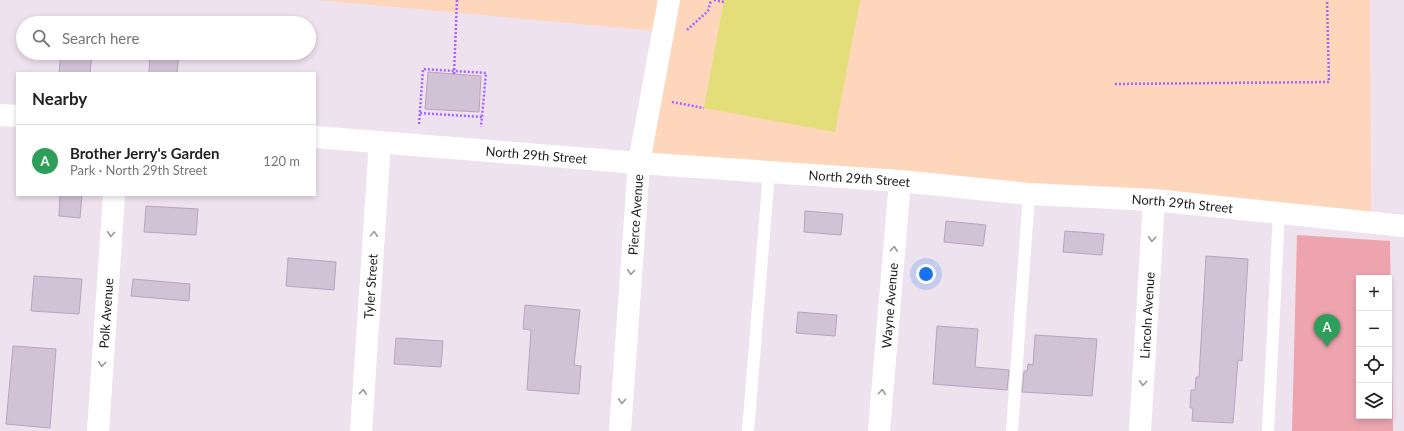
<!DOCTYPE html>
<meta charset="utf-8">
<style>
:root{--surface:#fff;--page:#f2f2f2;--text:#222;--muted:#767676;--line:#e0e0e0;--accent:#ea580c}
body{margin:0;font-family:Lato,sans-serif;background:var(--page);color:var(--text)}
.controls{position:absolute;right:12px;bottom:12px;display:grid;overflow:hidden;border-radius:0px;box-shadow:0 2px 6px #0003}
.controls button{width:36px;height:36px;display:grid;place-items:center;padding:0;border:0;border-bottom:1px solid var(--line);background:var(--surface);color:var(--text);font:20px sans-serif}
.you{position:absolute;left:926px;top:274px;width:14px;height:14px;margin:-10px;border:3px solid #fff;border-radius:50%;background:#1a73e8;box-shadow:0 0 0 6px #1a73e833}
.badge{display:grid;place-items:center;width:26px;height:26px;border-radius:50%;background:var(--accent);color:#fff;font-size:13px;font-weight:700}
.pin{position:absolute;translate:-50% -33px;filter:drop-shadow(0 1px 2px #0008)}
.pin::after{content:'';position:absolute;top:21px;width:14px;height:12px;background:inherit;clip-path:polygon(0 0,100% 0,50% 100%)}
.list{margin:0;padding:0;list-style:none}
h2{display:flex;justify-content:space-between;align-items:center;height:52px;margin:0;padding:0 16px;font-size:17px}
h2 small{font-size:13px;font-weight:400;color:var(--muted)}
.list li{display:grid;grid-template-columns:26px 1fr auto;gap:12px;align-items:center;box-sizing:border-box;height:72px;padding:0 16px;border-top:1px solid var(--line)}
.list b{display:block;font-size:15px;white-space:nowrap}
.list p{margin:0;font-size:13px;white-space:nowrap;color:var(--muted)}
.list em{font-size:13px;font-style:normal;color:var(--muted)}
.icon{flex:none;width:22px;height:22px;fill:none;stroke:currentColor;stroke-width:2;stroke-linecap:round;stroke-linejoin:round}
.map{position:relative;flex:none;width:1404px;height:431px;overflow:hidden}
.search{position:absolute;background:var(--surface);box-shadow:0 2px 6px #0003;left:16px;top:16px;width:300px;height:44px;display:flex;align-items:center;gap:10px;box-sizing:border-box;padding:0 14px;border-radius:22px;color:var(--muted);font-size:15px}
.panel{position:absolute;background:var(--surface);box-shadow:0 2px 6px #0003;left:16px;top:72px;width:300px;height:124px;border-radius:0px}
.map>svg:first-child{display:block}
.grass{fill:#eda4af;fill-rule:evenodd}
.park{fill:#fdd6bb}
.pitch{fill:#e3de7a}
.building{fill:#d1c2d6;stroke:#baa3c1}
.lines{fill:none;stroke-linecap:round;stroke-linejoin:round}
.path{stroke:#a763ff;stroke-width:2.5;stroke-dasharray:2 2;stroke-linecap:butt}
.service{stroke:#fff;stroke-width:12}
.minor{stroke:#fff;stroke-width:22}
.oneway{stroke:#999}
.labels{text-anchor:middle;stroke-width:3.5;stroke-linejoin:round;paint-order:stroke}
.street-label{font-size:13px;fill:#1d1d1d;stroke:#fff}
</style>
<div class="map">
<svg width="1404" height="431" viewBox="0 0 1404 431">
<rect width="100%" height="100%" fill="#efe2ef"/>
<!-- grass -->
<path class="grass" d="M1297 235 1390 241 1393 431H1292ZM1359 278H1389V416H1359Z"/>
<!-- park -->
<polygon class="park" points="317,0 1370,0 1371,217 630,160 657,31"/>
<!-- pitch -->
<polygon class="pitch" points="724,0 860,0 835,132 704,108"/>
<!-- building -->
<g class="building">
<polygon points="61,53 92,53 90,73 59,73"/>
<polygon points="150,53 179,53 177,73 149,73"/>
<polygon points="428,72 481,76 479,112 425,109"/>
<polygon points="60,195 82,195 80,218 59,216"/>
<polygon points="146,206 198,209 196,235 144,232"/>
<polygon points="805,211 843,214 841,235 804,232"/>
<polygon points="946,221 986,225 983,246 944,242"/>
<polygon points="1065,231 1104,234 1102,255 1063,252"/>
<polygon points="1206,256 1248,259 1242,361 1238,360 1233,423 1192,421 1193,408 1190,408 1191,390 1195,390 1196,377 1199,377"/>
<polygon points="288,258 336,262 334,290 286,286"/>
<polygon points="34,276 82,279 79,314 31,311"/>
<polygon points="133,279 190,284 189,301 131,296"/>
<polygon points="525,305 580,310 574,365 581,366 579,394 527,390 531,330 523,329"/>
<polygon points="798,312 837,315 835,336 796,333"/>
<polygon points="937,326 978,329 975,367 1009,370 1007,390 933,384"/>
<polygon points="1035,335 1097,339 1092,396 1022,392 1024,371 1027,371 1028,364 1033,365"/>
<polygon points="396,338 443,341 441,367 394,364"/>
<polygon points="13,346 56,349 50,428 6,424"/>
</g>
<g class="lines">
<!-- path -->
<g class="path">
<polyline points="714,0 724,2"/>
<polyline points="687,30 708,11 711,0"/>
<polyline points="454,74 457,0"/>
<polyline points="1115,84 1329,82 1327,0"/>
<polyline points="672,102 704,108"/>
<polyline points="420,113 482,117"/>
<polyline points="419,124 423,69 486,73 481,127"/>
</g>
<!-- service -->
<g class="service">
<polyline points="748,431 769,172"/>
<polyline points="1012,431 1029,194"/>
<polyline points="1268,431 1279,213"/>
</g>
<!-- minor -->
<g class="minor">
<polyline points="0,115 17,116"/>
<path id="s1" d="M315 137 639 163 900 181 1029 194 1154 200 1404 226"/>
<path id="s2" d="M98 431 114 195"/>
<path id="s3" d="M361 431 380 142"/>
<path id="s4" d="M620 431 639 163 669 0"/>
<path id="s5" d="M879 431 900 181"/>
<path id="s6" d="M1140 431 1154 200"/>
</g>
</g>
<!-- one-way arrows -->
<defs><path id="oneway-chevron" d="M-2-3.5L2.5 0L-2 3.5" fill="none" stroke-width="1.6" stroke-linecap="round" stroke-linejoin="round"/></defs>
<g class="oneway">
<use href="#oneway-chevron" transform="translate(111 234) rotate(94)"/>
<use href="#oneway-chevron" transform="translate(374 234) rotate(-86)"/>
<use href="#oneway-chevron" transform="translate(1152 239) rotate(93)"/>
<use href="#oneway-chevron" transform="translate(894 249) rotate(-85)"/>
<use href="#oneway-chevron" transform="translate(631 272) rotate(94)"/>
<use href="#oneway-chevron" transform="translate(102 364) rotate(94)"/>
<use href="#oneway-chevron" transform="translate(1143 383) rotate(93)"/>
<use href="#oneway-chevron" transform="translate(363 392) rotate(-86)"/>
<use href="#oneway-chevron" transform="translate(882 392) rotate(-85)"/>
<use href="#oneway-chevron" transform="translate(622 401) rotate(94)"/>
</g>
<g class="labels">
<!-- street labels -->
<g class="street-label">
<text dy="5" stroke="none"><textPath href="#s1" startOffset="222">North 29th Street</textPath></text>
<text dy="5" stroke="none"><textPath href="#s1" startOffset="546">North 29th Street</textPath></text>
<text dy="5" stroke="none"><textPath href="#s1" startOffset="870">North 29th Street</textPath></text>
<text dy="5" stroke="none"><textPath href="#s4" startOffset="217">Pierce Avenue</textPath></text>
<text dy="5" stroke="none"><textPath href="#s3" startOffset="145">Tyler Street</textPath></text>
<text dy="5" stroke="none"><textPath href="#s5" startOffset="126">Wayne Avenue</textPath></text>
<text dy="5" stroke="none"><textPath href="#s2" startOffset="118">Polk Avenue</textPath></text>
<text dy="5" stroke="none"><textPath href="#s6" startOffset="116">Lincoln Avenue</textPath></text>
</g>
</g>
</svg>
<div class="controls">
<button>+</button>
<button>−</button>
<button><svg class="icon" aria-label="locate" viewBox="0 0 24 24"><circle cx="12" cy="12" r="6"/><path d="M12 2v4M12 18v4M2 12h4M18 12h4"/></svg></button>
<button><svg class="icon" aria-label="layers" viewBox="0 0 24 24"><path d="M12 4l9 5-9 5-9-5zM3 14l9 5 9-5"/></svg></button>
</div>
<div class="you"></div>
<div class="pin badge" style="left:1327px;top:347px;background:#2e9e5b">A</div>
<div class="search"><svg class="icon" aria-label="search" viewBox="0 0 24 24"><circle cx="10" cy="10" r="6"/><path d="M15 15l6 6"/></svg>Search here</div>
<section class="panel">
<h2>Nearby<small></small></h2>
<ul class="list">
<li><span class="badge" style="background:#2e9e5b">A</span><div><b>Brother Jerry's Garden</b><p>Park · North 29th Street</p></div><em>120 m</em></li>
</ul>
</section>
</div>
